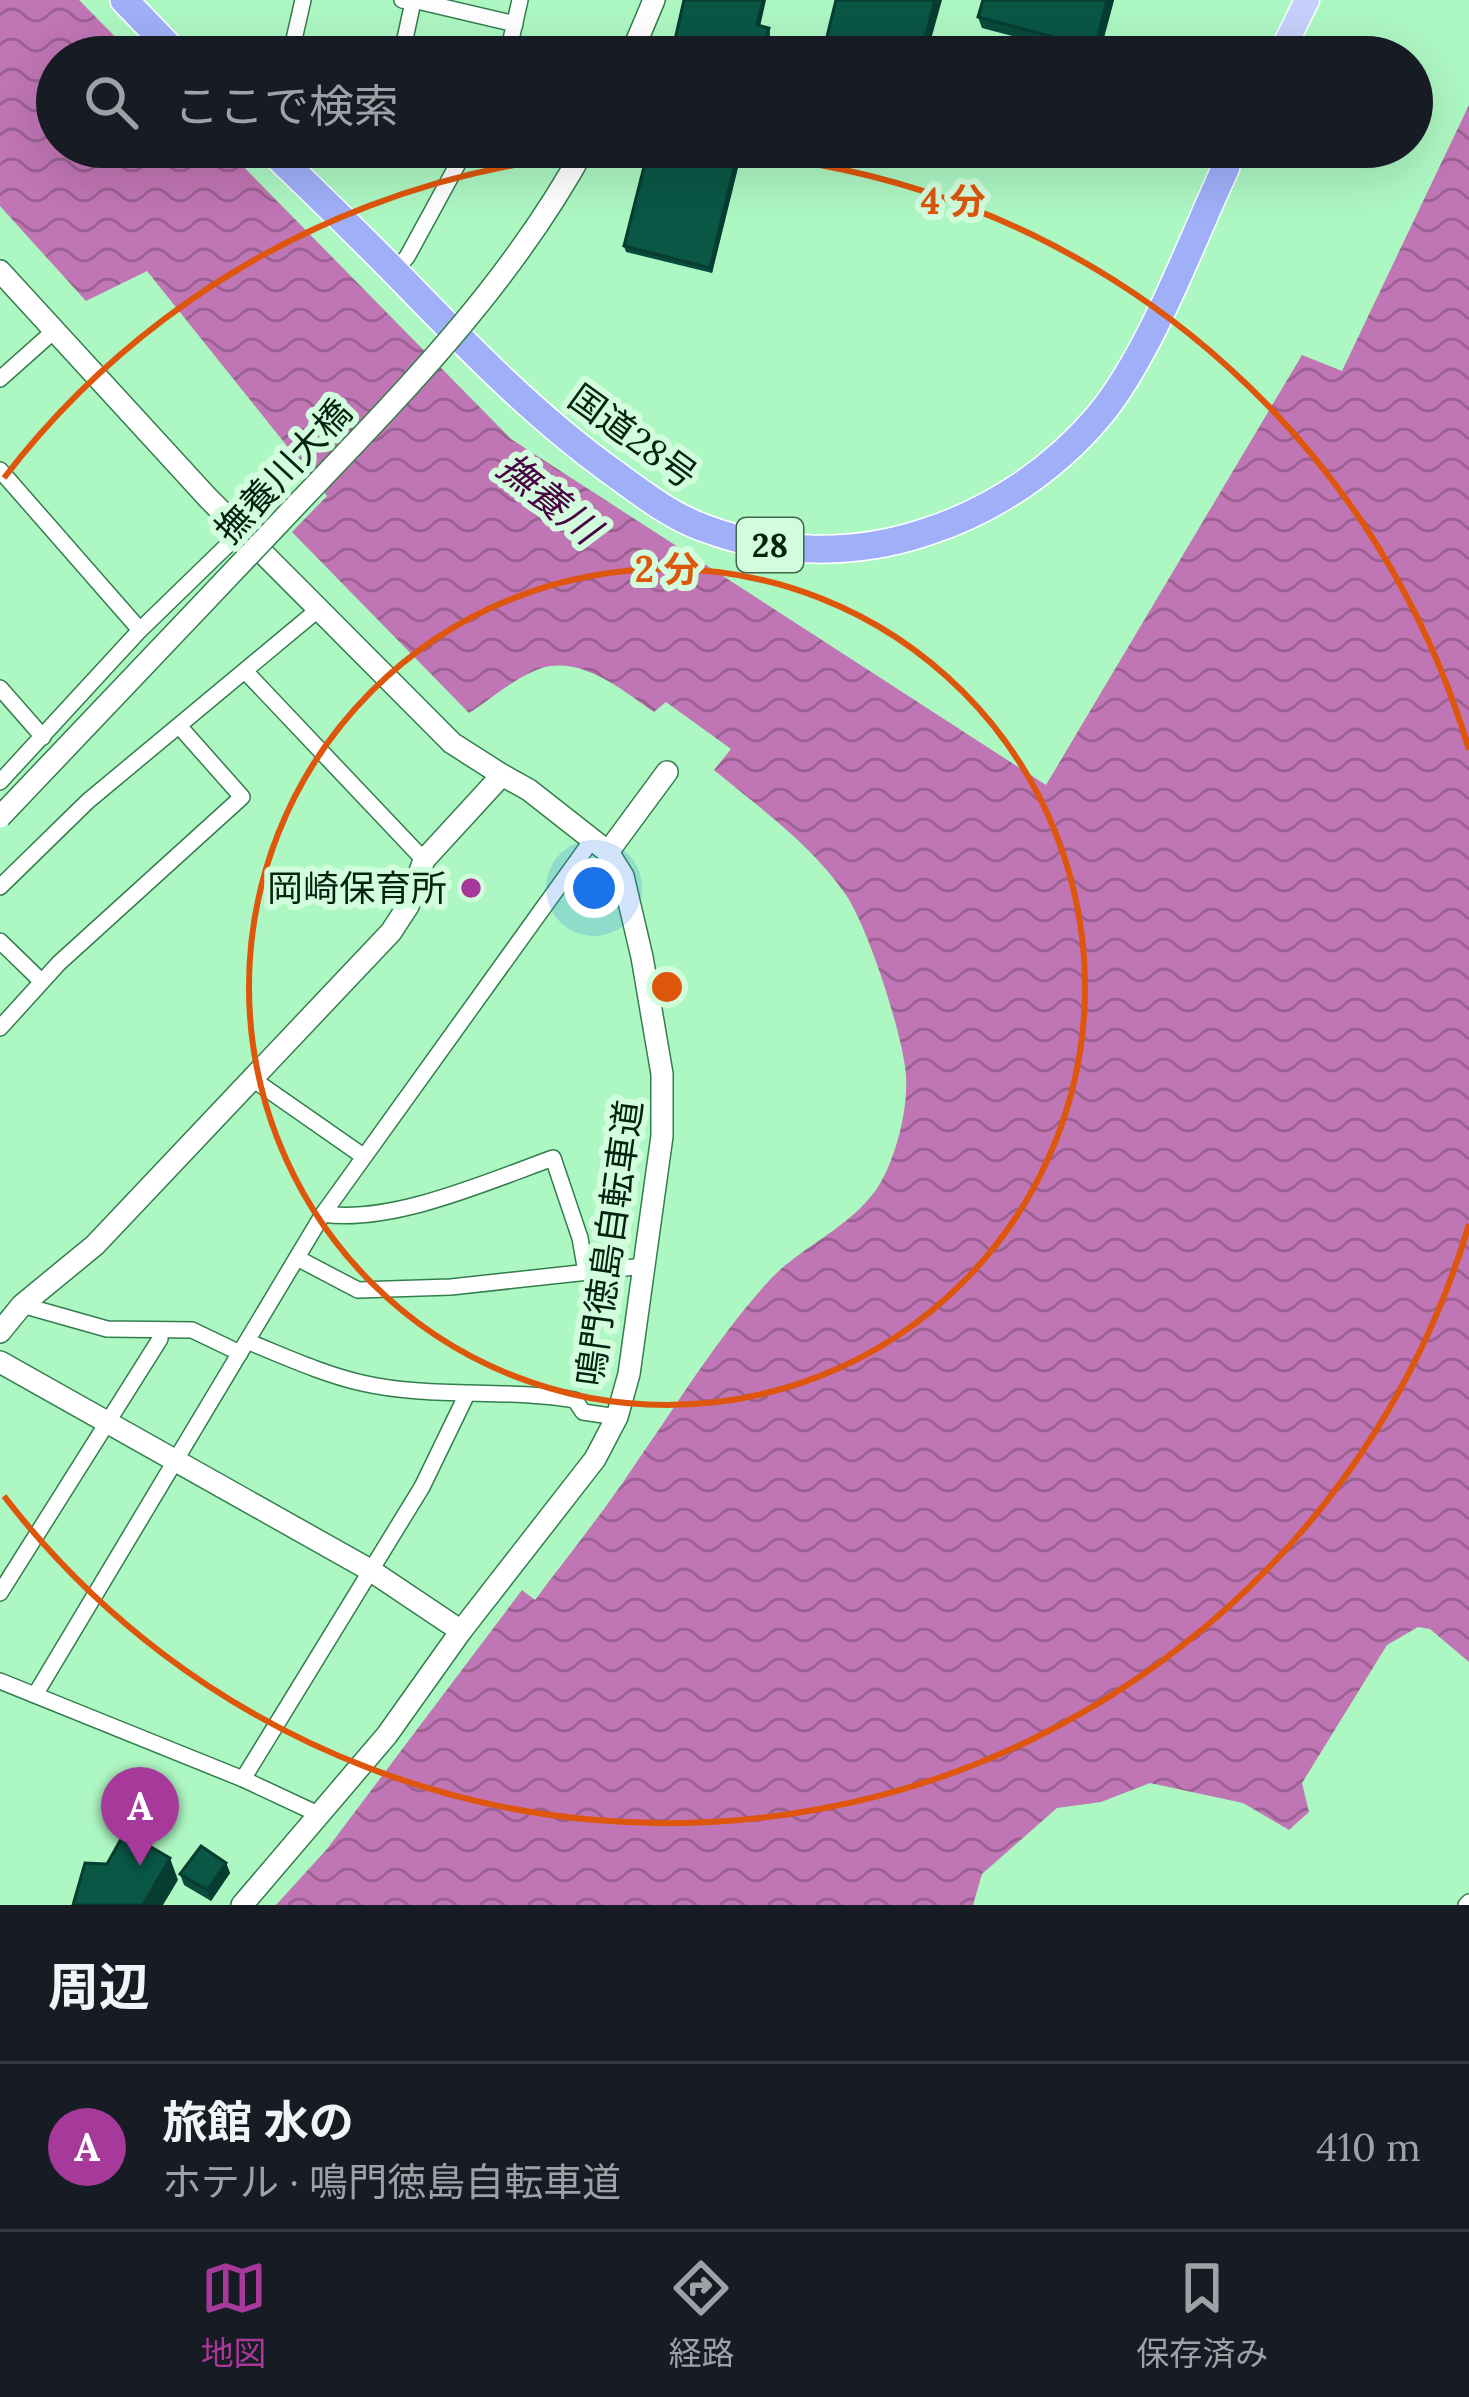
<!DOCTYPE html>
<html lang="ja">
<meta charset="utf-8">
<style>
:root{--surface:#171b24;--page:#242831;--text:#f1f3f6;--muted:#9ea1a6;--line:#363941;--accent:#a63999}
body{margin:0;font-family:Lora,"Noto Sans JP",serif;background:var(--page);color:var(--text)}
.you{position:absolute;left:594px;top:888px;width:42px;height:42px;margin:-30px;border:9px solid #fff;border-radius:50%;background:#1a73e8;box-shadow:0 0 0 18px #1a73e833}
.badge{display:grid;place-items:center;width:78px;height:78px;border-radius:50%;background:var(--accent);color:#fff;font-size:39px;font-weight:700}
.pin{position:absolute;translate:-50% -99px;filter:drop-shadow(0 3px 6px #0008)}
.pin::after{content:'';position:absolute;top:63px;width:42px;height:36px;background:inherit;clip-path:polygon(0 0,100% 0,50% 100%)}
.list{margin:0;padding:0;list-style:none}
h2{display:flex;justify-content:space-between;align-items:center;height:156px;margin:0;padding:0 48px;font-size:51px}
h2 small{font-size:39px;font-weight:400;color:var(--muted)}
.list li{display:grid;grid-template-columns:78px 1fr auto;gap:36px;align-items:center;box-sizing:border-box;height:168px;padding:0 48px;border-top:3px solid var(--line)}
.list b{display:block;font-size:45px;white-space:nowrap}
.list p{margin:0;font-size:39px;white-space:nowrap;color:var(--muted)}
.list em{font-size:39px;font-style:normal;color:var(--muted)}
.icon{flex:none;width:66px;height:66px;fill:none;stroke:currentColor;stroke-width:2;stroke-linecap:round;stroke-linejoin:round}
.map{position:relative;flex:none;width:1469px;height:1905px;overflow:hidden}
.search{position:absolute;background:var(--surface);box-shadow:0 12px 48px #0002;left:36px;right:36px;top:36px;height:132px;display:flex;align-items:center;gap:30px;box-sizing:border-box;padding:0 42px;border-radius:66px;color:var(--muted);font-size:45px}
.sheet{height:324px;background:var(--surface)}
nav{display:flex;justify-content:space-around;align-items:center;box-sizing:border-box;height:168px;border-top:3px solid var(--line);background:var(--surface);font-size:33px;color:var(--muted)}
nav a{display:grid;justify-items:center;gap:6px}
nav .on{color:var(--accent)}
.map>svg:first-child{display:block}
.water{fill:url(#water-waves)}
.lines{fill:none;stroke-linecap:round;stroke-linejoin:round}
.street-casing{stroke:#347d4e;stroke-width:18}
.secondary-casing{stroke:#347d4e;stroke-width:24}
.primary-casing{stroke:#fff;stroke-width:27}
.highway-casing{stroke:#fff;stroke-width:30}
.street{stroke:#fff;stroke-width:15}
.secondary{stroke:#fff;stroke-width:21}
.primary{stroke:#c5d0fb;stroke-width:24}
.highway{stroke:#9fb0f9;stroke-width:27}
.secondary-bridge-casing{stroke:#347d4e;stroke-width:24;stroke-linecap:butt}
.secondary-bridge{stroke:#fff;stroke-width:21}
.wall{fill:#094b3c}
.shaded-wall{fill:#073d31}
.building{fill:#0a5746;stroke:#073d31;stroke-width:3}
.ring{fill:none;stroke:#dd560c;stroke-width:6}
.poi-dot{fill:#a63999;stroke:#d1fddd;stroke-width:4.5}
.labels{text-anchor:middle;stroke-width:12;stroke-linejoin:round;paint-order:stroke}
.shield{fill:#d1fddd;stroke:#41644d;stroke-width:3}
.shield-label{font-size:33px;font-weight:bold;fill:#03220f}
.street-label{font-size:36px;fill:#03220f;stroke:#d1fddd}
.poi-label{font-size:36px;fill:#03220f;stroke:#d1fddd;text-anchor:end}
.water-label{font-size:39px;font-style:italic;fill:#4a0343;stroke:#d1fddd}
.centre{fill:#dd560c;stroke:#d1fddd;stroke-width:6}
.ring-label{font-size:36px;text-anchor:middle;font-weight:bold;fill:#dd560c;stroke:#d1fddd;stroke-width:12;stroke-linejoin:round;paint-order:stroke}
</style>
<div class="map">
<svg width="1469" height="1905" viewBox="0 0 1469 1905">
<defs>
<pattern id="water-waves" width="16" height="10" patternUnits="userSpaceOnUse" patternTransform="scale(3)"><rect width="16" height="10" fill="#c075b4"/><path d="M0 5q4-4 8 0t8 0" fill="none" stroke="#9a6091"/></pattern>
</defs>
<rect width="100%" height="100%" fill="#adf7c3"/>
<!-- water -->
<path class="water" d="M0 0H79L135 57H57V147H224L511 439 1046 785 1302 355 1342 371 1469 105V1662L1430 1629 1418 1627 1387 1645 1302 1783 1309 1812 1289 1830 1243 1803 1150 1783 1101 1802 1057 1808 982 1874 973 1905H276L327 1849 522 1590 535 1600C567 1557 602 1514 632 1469 676 1406 715 1341 766 1284 800 1245 854 1228 881 1182 897 1153 908 1109 906 1076 904 1038 868 927 846 895 812 845 760 808 714 770L731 749 666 702 654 712C623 691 583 656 542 668 517 676 491 699 469 713L292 532 327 496 147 271 86 301 0 206Z"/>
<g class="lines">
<defs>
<g id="street">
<polyline points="413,0 515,24"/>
<polyline points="290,57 303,0"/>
<polyline points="401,57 413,2 402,0"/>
<polyline points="507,57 520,0"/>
<polyline points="394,271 407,257 467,147"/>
<polyline points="0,379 55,330"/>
<polyline points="0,470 140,630"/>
<polyline points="245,671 424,860"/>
<polyline points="0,688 43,737"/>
<polyline points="0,782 140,630 242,531"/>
<polyline points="0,887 88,801 320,608"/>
<polyline points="0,941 40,980"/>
<polyline points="0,1028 59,963 242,797 180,727"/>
<polyline points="251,1078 363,1156"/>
<path d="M323 1214C392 1224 487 1182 553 1158L580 1238 586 1272"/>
<polyline points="297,1258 358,1290 451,1287 644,1266"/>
<polyline points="22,1305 107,1329 192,1330 240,1353"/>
<path d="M249 1342C286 1357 323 1374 362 1383 431 1399 505 1388 575 1400L583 1412 617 1417"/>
<polyline points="0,1593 160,1339 158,1330"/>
<polyline points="0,1681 243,1779 320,1815"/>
<polyline points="35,1695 323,1214 592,840"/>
<polyline points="243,1779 422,1487 467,1394"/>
<polyline points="1466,1905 1469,1902"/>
</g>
<g id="secondary">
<polyline points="630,57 654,0"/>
<polyline points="0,271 208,498 452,743 502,775"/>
<polyline points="608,852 667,772"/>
<polyline points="0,1332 22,1305 95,1245 391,932 408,906 424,860 502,775 529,790 608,852 623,876 642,957 662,1074 662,1136 629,1374 617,1417 595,1459 461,1631 387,1735 242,1905"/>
<polyline points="0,1362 370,1570 461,1631"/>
</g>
<polyline id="primary" points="1279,57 1307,0"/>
<g id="highway">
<polyline points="124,0 179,57"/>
<path d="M268 147C311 189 355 231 397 274 465 344 532 414 611 471 640 492 670 516 704 528 775 555 855 556 926 532 992 511 1053 470 1098 417 1150 355 1191 242 1226 167"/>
</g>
</defs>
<!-- street casing -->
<use href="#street" class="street-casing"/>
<!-- secondary casing -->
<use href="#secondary" class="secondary-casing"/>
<!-- primary casing -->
<use href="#primary" class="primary-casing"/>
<!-- highway casing -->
<use href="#highway" class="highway-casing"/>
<!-- street -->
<use href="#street" class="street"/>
<!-- secondary -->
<use href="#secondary" class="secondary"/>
<!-- primary -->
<use href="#primary" class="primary"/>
<!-- highway -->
<use href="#highway" class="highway"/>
<defs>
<path id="secondary-bridge" d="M0 817C100 712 201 606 301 500 406 390 512 282 585 147"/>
</defs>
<!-- secondary-bridge casing -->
<use href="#secondary-bridge" class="secondary-bridge-casing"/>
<!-- secondary-bridge -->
<use href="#secondary-bridge" class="secondary-bridge"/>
</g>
<!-- wall -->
<g class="wall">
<polygon points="1114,0 1099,57 1093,57 982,28 978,17"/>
<polygon points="649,147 743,147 712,273 626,252 624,246"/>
<polygon points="226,1863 230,1873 211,1901 184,1885 180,1874"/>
</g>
<!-- shaded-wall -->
<g class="shaded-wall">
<polygon points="763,0 766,0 759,31 757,25"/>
<polygon points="935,0 942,0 926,57 920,57"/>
<polygon points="1107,0 1114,0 1098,57 1095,48"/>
<polygon points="769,28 770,34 765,57 761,57"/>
<polygon points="739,147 743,147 712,273 710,268"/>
<polygon points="170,1858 178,1880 163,1905 143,1905"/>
<polygon points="226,1863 230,1873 211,1901 207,1890"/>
</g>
<!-- building -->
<g class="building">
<polygon points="684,0 763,0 757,25 769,28 761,57 671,57"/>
<polygon points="836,0 935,0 920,57 822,57"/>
<polygon points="983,0 1107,0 1095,48 978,17"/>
<polygon points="649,147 739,147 710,268 624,246"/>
<polygon points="125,1832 170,1858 143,1905 73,1905 85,1863 107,1864"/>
<polygon points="201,1846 226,1863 207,1890 180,1874"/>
</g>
<!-- distance rings -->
<g class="ring">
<circle cx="667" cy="987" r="418"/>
<path d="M1469 1224A836 836 0 0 1 4 1496M4 478A836 836 0 0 1 1469 750"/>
</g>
<!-- markers -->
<circle class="poi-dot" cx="471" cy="888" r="12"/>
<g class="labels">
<!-- shield labels -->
<rect class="shield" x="737" y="518" width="66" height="54" rx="9"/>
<g class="shield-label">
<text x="770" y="557">28</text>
</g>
<!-- street labels -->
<g class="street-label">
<text transform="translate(633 436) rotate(36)" y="13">国道28号</text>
<text transform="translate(283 471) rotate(-47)" y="13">撫養川大橋</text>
<text transform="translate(609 1243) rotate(-82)" y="13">鳴門徳島自転車道</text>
</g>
<!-- poi labels -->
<g class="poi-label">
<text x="447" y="901">岡崎保育所</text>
</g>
<!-- water labels -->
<g class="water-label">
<text transform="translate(549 498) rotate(39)" y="14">撫養川</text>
</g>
</g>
<circle cx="667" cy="987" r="18" class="centre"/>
<g class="ring-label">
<text x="953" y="214">4 分</text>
<text x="667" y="582">2 分</text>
</g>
</svg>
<div class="you"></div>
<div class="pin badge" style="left:140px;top:1866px">A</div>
<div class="search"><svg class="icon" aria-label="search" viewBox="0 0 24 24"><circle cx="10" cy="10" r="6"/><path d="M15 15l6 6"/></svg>ここで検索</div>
</div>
<section class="sheet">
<h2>周辺<small></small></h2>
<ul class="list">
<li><span class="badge">A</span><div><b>旅館 水の</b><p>ホテル · 鳴門徳島自転車道</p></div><em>410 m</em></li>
</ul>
</section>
<nav>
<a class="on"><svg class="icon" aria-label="map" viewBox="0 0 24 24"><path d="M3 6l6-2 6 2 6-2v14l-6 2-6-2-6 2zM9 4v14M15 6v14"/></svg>地図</a>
<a><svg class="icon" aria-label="directions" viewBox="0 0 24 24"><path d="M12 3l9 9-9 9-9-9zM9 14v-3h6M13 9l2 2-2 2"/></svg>経路</a>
<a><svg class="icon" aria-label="saved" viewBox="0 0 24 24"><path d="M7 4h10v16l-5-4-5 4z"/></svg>保存済み</a>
</nav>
